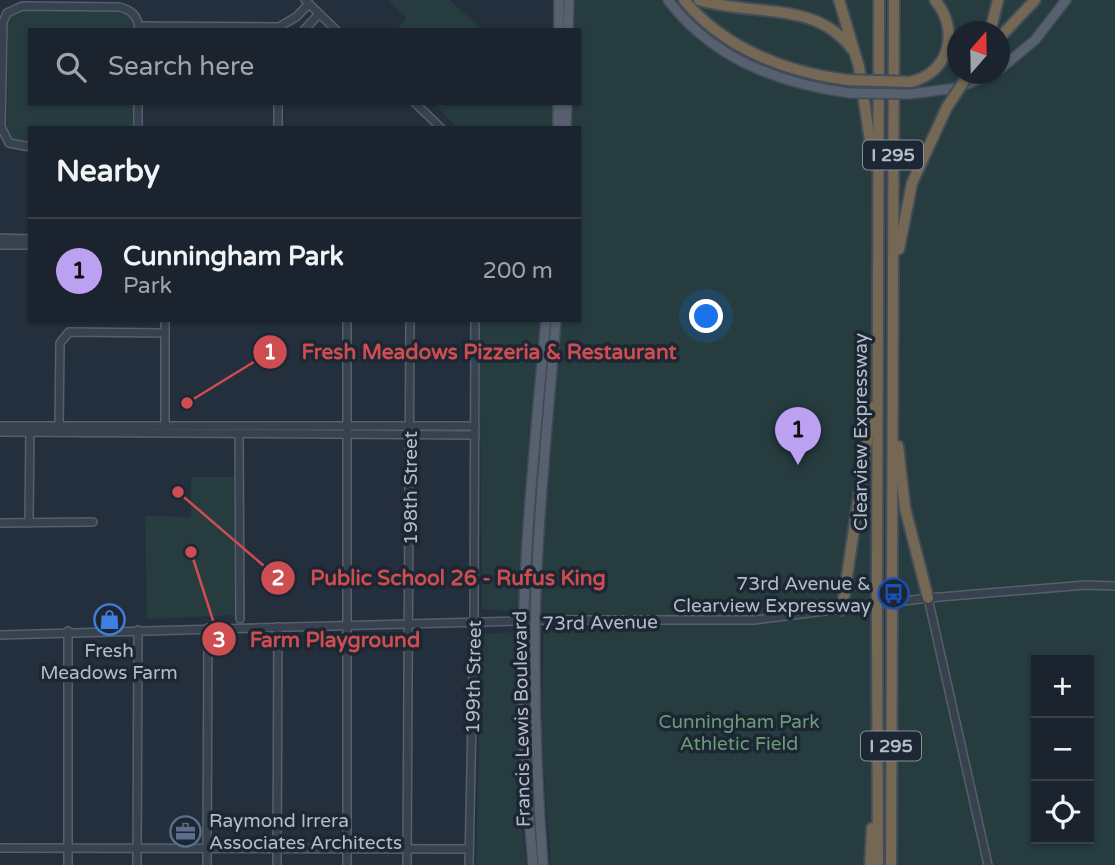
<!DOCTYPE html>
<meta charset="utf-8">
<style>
:root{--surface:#1b232e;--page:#282f3a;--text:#f1f3f6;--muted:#a0a4aa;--line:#39404a;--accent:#bca0f2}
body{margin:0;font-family:"Varela Round",sans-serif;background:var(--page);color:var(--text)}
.controls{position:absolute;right:21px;bottom:21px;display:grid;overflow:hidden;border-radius:0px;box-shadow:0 2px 5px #0004}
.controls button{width:63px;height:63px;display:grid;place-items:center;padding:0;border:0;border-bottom:2px solid var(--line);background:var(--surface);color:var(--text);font:35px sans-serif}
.compass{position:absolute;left:947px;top:21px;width:63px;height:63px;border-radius:50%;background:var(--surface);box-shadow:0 2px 5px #0004;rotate:20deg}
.you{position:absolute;left:707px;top:317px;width:24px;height:24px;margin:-18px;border:5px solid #fff;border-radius:50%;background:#1a73e8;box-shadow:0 0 0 10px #1a73e833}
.badge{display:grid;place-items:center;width:46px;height:46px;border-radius:50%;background:var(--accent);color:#111;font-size:23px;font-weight:700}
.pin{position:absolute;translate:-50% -58px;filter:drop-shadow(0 2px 4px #0008)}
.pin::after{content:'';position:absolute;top:37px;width:24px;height:21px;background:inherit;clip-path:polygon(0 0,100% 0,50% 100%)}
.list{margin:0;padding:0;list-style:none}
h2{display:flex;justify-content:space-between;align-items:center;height:91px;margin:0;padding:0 28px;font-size:30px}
h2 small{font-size:23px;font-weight:400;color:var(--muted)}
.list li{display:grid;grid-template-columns:46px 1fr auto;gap:21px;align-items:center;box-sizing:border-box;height:105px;padding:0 28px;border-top:2px solid var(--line)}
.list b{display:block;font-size:26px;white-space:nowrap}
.list p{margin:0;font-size:23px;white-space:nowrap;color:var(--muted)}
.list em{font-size:23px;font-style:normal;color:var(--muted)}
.icon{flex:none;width:38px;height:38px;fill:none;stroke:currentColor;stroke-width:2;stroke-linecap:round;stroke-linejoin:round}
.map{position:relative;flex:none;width:1115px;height:865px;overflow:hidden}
.search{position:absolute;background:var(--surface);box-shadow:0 2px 5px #0004;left:28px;top:28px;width:553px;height:77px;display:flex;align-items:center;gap:18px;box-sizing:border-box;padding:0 24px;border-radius:0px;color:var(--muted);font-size:26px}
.panel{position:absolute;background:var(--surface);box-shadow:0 2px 5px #0004;left:28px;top:126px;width:553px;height:196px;border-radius:0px}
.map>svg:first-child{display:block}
.green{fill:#263c3f;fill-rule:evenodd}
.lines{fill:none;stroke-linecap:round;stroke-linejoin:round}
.minor-casing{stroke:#565f6c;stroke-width:10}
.major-casing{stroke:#414a57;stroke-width:12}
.highway-casing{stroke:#434c59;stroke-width:14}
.minor{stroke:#38414e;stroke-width:7}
.major{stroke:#56606e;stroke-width:9}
.highway{stroke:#746855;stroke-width:10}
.major-bridge-casing{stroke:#414a57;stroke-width:12;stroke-linecap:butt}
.highway-bridge-casing{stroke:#434c59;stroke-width:14;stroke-linecap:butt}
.major-bridge{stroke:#56606e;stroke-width:9}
.highway-bridge{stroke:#746855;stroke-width:10}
.labels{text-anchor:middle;stroke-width:7;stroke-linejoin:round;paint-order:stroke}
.shield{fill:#1d2633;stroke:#878f9c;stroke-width:2}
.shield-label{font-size:18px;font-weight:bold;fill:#b4bcc9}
.street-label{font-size:19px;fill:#b4bcc9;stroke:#1d2633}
.poi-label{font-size:19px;fill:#b4bcc9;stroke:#1d2633;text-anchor:end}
.park-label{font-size:19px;fill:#6b9a76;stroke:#1d2633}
.leader{fill:none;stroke:#ce4d50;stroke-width:2.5}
.callout-dot{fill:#ce4d50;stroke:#1d2633;stroke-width:2.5}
.mark-label{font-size:21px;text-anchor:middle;font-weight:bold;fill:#fff}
.callout-label{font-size:21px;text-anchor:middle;font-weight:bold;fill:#ce4d50;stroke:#1d2633;stroke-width:7;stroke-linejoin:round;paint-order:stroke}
</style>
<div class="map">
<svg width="1115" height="865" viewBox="0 0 1115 865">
<rect width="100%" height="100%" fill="#242f3e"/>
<!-- green -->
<g class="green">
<polygon points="388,0 450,0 482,30 396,30 407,18"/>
<path d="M572 0H1115V865H551L541 736 544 614 482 609 479 320H579V128H457L434 103H561L569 110 570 103H579V30H572ZM958 32H1000V74H958ZM1036 660H1089V839H1036Z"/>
<polygon points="18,10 120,10 130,14 134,30 30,30 30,103 135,103 136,128 30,128 30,143 14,142 7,131 8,20"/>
<polygon points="191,477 236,477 236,615 147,619 145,516 191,517"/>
<polygon points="515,632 520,805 526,865 476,865 481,634"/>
</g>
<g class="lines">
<defs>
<g id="minor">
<polyline points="305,0 336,30"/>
<polyline points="139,26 279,27 296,17 309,4"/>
<polyline points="304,30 319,14"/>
<polyline points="415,103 441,128"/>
<polyline points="138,128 138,103"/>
<polyline points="278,128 278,103"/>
<path d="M30 147 9 143 1 127 3 22 7 13 22 6 119 7C132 10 138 16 139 30"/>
<polyline points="0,238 30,239"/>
<polyline points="0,245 30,245"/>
<polyline points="347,320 347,865"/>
<polyline points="0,426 475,426"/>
<polyline points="59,428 60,343 69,332 165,333"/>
<polyline points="165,429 165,320"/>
<polyline points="0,432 475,435"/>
<polyline points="239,435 240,619"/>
<polyline points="0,523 93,522"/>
<polyline points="29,523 30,429"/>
<polyline points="928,598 988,865"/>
<polyline points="0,635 553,620 754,620 928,598 1086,585 1115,586"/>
<polyline points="0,848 469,849"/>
<polyline points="68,865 68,631"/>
<polyline points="137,865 138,630"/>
<polyline points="207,865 208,628"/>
<polyline points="277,865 278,627"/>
<polyline points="407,865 410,320"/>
<polyline points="469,865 474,622 475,320"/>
</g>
<g id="major">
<polyline points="559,0 559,30"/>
<path d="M668 0C712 58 779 84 850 93"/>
<polyline points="568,30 569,0"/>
<polyline points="1000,69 1035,40 1066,0"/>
<polyline points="910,94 957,88 992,74"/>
<polyline points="558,128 558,103"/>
<polyline points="566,128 567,103"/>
<path d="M533 865C530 824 525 783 524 742 518 601 533 460 546 320"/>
<path d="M543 865C537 785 534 705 535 624 537 523 548 421 556 320"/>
</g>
<g id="highway">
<path d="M684 0C724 48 785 72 847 80"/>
<path d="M699 0C755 17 815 0 852 49"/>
<polyline points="839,0 859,67 873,161"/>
<polyline points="990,32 998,0"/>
<polyline points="1000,37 1035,0"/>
<path d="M910 82C950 73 960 30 935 0"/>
<polyline points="899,249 912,183 947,107"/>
<polyline points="898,446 905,508 928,598"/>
<polyline points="892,580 894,0"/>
<polyline points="877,581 879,0"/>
<polyline points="842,610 872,407"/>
<polyline points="877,628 878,865"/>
<polyline points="870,865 872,828"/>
<polyline points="891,865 892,626"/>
</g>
</defs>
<!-- minor casing -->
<use href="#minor" class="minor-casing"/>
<!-- major casing -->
<use href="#major" class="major-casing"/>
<!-- highway casing -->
<use href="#highway" class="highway-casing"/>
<!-- minor -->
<use href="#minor" class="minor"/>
<!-- major -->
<use href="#major" class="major"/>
<!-- highway -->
<use href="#highway" class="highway"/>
<defs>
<polyline id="major-bridge" points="850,93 910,94"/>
<g id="highway-bridge">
<polyline points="847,80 910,82"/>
<polyline points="947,107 969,74"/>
<polyline points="892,626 892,580"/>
<polyline points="877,628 877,581"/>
</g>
</defs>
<!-- major-bridge casing -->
<use href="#major-bridge" class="major-bridge-casing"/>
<!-- highway-bridge casing -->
<use href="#highway-bridge" class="highway-bridge-casing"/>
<!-- major-bridge -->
<use href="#major-bridge" class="major-bridge"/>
<!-- highway-bridge -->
<use href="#highway-bridge" class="highway-bridge"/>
</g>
<!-- icons -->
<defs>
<symbol id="bus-ring" viewBox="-11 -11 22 22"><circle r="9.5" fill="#1d2633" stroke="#1a4fb4" stroke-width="1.5"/><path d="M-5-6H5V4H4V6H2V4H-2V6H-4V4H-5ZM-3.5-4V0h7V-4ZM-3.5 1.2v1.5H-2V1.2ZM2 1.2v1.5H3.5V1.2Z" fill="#1a4fb4"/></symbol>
<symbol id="shop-ring" viewBox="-11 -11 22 22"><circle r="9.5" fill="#1d2633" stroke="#3f7fe0" stroke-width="1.5"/><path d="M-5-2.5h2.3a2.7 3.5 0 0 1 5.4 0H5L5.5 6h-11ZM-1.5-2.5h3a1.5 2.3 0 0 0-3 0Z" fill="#3f7fe0"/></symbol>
<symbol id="office-ring" viewBox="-11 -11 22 22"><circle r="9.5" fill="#1d2633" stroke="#5c6f8a" stroke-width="1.5"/><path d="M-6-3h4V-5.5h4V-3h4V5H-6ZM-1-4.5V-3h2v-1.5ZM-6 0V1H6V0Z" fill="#5c6f8a"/></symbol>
</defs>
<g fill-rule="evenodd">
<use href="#bus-ring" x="876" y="576" width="35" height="35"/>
<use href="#shop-ring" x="92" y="602" width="35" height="35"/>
<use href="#office-ring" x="168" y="814" width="35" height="35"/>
</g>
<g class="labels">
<!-- shield labels -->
<g class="shield">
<rect x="863" y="140.5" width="60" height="29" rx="5"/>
<rect x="861" y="731.5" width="60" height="29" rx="5"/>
</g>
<g class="shield-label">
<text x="893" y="161">I 295</text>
<text x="891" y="752">I 295</text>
</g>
<!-- street labels -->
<g class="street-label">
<text transform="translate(860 432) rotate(-90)" y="7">Clearview Expressway</text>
<text transform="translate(410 488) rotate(-90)" y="7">198th Street</text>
<text transform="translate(600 622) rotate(-1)" y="7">73rd Avenue</text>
<text transform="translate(473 677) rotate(-89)" y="7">199th Street</text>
<text transform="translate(521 719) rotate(-91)" y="7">Francis Lewis Boulevard</text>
</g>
<!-- poi labels -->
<g class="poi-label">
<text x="871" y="590">73rd Avenue &amp;<tspan x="871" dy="22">Clearview Expressway</tspan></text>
<text x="109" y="657" text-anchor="middle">Fresh<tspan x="109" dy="22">Meadows Farm</tspan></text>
<text x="209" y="827" text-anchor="start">Raymond Irrera<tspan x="209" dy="22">Associates Architects</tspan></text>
</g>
<!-- park labels -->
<g class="park-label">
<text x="739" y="728">Cunningham Park<tspan x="739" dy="22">Athletic Field</tspan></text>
</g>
</g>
<!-- callouts -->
<path class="leader" d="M187 403L270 352M178 492L278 578M191 552L219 639"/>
<g class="callout-dot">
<circle cx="187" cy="403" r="7"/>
<circle cx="178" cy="492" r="7"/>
<circle cx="191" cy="552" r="7"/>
<circle cx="270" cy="352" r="18"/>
<circle cx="278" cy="578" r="18"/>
<circle cx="219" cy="639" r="18"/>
</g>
<g class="mark-label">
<text x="270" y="359">1</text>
<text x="278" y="585">2</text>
<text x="219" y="647">3</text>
</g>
<g class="callout-label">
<text x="489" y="359">Fresh Meadows Pizzeria &amp; Restaurant</text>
<text x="458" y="585">Public School 26 - Rufus King</text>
<text x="335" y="647">Farm Playground</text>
</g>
</svg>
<div class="controls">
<button>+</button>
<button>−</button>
<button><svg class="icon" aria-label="locate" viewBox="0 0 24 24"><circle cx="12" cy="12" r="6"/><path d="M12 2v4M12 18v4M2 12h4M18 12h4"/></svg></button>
</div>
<svg class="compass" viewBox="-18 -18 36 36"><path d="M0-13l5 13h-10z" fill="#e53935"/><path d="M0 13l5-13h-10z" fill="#a0a4aa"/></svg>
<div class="you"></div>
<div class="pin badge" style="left:798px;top:465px">1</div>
<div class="search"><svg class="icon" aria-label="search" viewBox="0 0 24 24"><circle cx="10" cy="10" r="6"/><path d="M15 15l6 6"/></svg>Search here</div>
<section class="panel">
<h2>Nearby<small></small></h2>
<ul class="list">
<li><span class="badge">1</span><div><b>Cunningham Park</b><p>Park</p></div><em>200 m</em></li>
</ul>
</section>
</div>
